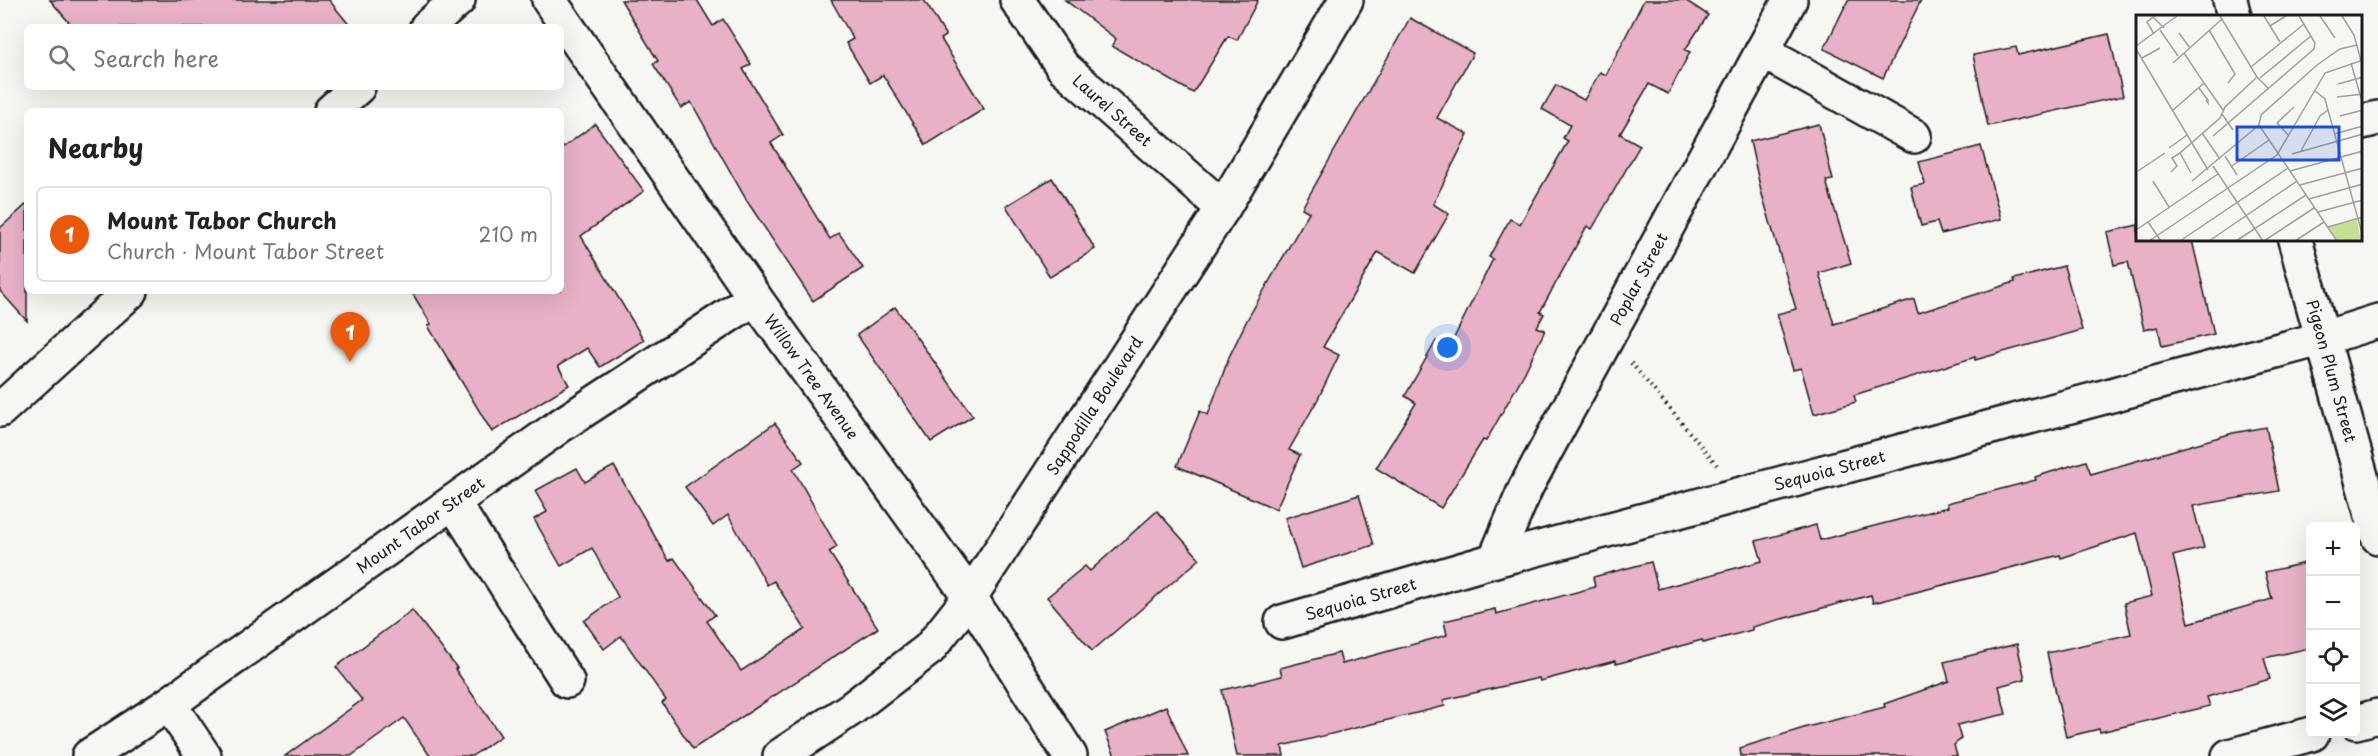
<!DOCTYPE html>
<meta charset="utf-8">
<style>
:root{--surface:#fff;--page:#f2f2f2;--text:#222;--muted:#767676;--line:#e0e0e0;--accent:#ea580c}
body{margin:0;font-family:"Playpen Sans",sans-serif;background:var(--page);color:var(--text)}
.controls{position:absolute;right:18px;bottom:18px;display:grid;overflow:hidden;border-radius:9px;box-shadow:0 6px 24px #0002}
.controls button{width:54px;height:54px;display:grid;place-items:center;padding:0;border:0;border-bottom:2px solid var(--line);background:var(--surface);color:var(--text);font:30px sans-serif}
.you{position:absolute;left:1448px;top:348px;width:21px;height:21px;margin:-15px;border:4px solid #fff;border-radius:50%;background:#1a73e8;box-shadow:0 0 0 9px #1a73e833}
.badge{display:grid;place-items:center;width:39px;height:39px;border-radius:50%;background:var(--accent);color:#fff;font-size:20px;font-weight:700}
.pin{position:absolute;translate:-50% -50px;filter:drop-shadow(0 2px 3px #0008)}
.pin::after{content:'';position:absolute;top:32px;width:21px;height:18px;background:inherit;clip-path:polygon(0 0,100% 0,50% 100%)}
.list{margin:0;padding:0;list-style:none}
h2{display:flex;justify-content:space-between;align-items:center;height:78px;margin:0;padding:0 24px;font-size:26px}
h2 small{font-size:20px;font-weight:400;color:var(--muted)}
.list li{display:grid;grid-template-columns:39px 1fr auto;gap:18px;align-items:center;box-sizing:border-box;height:96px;margin:0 12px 12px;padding:0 12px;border:2px solid var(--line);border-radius:9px}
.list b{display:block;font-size:22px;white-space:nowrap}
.list p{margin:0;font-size:20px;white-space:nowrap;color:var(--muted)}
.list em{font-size:20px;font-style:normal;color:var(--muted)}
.icon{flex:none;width:33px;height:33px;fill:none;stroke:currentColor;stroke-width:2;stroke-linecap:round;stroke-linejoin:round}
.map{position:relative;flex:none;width:2378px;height:756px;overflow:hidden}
.search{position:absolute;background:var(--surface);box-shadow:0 6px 24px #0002;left:24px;top:24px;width:540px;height:66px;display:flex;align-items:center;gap:15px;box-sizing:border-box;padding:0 21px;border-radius:9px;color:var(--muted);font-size:22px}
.panel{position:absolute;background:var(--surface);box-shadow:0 6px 24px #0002;left:24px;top:108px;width:540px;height:186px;border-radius:9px}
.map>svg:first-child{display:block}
.building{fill:#e8b1c7;stroke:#1c1c1c;stroke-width:1.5}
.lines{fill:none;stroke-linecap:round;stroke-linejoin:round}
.street-casing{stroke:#1c1c1c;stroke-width:38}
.secondary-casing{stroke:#1c1c1c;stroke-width:38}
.path{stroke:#1c1c1c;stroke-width:4;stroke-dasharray:1.5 4.5;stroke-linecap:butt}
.street{stroke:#f6f6f2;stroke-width:33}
.secondary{stroke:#f6f6f2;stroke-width:33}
.labels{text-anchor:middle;stroke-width:4.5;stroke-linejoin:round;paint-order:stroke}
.street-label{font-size:16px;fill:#1c1c1c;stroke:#f6f6f2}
.inset-road{fill:none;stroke:#9f9f9c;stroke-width:1.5}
.view{fill:#1d4ed8;fill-opacity:0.15;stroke:#1d4ed8;stroke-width:3}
.inset-edge{fill:none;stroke:#1c1c1c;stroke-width:3}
</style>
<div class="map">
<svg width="2378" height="756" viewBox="0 0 2378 756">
<rect width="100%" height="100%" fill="#f6f6f2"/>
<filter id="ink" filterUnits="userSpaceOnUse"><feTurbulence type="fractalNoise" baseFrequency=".0167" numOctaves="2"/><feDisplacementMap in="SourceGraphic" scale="12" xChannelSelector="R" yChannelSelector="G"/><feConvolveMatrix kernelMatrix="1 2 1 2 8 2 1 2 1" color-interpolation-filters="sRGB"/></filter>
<g filter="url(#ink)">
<!-- building -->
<g class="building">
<polygon points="50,0 329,0 351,27 73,27"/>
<polygon points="621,0 697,0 713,26 723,19 751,64 743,69 783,135 771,143 830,239 839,233 863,268 813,301 747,201 691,102 681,108 653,64 658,61"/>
<polygon points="831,0 924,0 946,36 941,39 984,109 926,145 883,75 870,83 846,43 853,39"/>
<polygon points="1065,0 1258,0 1237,40 1228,36 1193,93 1112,46 1116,39"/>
<polygon points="1644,0 1685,0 1708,15 1685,50 1690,52 1668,94 1649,84 1620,134 1640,145 1592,229 1587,226 1540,312 1544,314 1537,327 1545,330 1525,372 1486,441 1483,440 1441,508 1376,468 1416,403 1405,396 1436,341 1449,348 1493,259 1489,257 1510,219 1520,224 1568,141 1563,138 1570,125 1542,109 1556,85 1584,100 1600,72 1606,75"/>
<polygon points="1848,0 1921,0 1883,78 1824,49"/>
<polygon points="1410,18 1473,53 1437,118 1468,134 1433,204 1449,214 1415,273 1378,252 1323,347 1339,355 1318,399 1289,450 1300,455 1276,509 1177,466 1200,411 1208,415 1229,357 1247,320 1309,212 1302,208"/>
<polygon points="2109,34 2123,96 1988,126 1973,55 2016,47 2018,55"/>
<polygon points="595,124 644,191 581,236 644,340 600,367 587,348 558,366 569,385 492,432 428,326 431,324 411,291 561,291 561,149"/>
<polygon points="1819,124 1833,180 1826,181 1851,263 1819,273 1834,324 1914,299 1918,313 2015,282 2014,279 2064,266 2082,330 1975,360 1975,357 1854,395 1856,402 1814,414 1801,368 1793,370 1777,314 1796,309 1761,191 1750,141"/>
<polygon points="1981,146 2001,219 1941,234 1937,222 1921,226 1911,187 1925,184 1919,162"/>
<polygon points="1052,178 1095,249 1050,277 1006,206"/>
<polygon points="27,204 27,321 0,291 0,228"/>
<polygon points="2138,225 2138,240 2192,240 2214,334 2162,346 2158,327 2144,330 2128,262 2114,265 2107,232"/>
<polygon points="895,307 973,416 931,442 857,335"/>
<polygon points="775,423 803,462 793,469 837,547 829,552 878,628 693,749 662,703 666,700 621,636 604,649 584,621 618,597 592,548 561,566 534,519 547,512 535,491 577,468 585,482 614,466 669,561 674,558 715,615 707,621 741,671 805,629 774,581 767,585 728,515 713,526 685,487"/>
<polygon points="2266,427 2279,491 2193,506 2204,548 2173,556 2189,623 2272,599 2265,572 2310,562 2310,648 2264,658 2270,679 2207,697 2210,706 2100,732 2099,729 2066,737 2047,653 2131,634 2124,603 2152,596 2137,533 2061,558 2060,555 1873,603 1871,595 1752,627 1752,630 1703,643 1702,640 1616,664 1615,661 1540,681 1539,678 1443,700 1445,706 1282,746 1284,756 1237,756 1222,690 1282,676 1280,668 1339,653 1342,664 1447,635 1444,621 1495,609 1496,614 1595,587 1593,577 1651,562 1658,589 1762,561 1756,541 1816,525 1820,540 1948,507 1947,503 2036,480 2035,477 2086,461 2091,474 2233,433"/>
<polygon points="1359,495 1374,545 1301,568 1285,518"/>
<polygon points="1157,511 1200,559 1092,651 1047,597 1085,566 1090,571"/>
<polygon points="412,610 457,668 455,669 501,736 472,756 430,756 404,718 351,756 285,756 362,700 336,667"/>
<polygon points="2017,644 2025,679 1999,686 2006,714 1957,725 1961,739 1954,745 1957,756 1741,756 1740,748 1807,727 1885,707 1884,704 1949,681 1944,662"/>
<polygon points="1166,706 1188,756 1115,756 1105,732"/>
</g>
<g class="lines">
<defs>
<g id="street">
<path id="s1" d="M549 0 755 298 970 597 1070 756"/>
<path id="s2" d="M1017 0 1063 67 1223 208"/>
<polyline points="427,27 458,0"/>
<polyline points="1762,51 1914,136"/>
<polyline points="331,111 358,87"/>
<polyline points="2362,122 2378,118"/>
<polyline points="0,410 131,291"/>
<polyline points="453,502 567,681"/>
<path id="s3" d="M1495 560 1526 487 1790 0"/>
<path id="s4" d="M1282 622 1495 560 2324 338 2378 321"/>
<polyline points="169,704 204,756"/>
<polyline points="2356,722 2378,716"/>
<path id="s5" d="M89 756 169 704 561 425 755 298"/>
<polyline points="2229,756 2312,734"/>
</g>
<g id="secondary">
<polyline points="2230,0 2234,16"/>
<path id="s6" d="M2295 240 2378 537"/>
<path id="s7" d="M780 756 851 709 929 649 970 597 1223 208 1346 0"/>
</g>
</defs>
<!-- street casing -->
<use href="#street" class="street-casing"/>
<!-- secondary casing -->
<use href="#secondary" class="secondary-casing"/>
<!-- path -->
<polyline class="path" points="1631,363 1717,465"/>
<!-- street -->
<use href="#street" class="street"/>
<!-- secondary -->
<use href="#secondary" class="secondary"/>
</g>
</g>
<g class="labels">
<!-- street labels -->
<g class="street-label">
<text dy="6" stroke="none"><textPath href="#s2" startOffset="147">Laurel Street</textPath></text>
<text dy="6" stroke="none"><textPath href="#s3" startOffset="316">Poplar Street</textPath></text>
<text dy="6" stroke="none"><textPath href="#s6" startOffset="136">Pigeon Plum Street</textPath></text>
<text dy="6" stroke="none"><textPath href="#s1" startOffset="459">Willow Tree Avenue</textPath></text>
<text dy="6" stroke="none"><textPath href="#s7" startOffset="478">Sappodilla Boulevard</textPath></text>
<text dy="6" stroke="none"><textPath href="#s4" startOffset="568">Sequoia Street</textPath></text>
<text dy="6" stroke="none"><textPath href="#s5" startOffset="404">Mount Tabor Street</textPath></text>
<text dy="6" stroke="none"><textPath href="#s4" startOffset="82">Sequoia Street</textPath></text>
</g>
</g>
<!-- overview -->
<g transform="translate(2136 15)">
<rect width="226" height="226" fill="#f6f6f2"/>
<path d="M221 205 225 226H202L193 212Z" fill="#c4df96"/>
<path class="inset-road" d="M84 1 121 62 133 74M128 1 144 27M184 1 199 23M206 1 218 20 225 46M134 11 150 1M24 15 42 41M73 15 99 59 92 68M43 18 54 33M18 19 11 7 17 2 28 13M0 31 41 1M0 34 72 155M6 43 24 33M37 48 86 4M215 48 227 90M115 52 168 9M124 63 175 21M68 68 87 95M202 69 227 62M63 73 72 85V88L70 85M179 76 189 84 227 222M201 82 227 79M36 96 68 68 48 38M86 99 97 115M204 101 227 95M123 110 201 226M123 110 125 100 181 50 204 34 221 30M66 118 84 144M198 119 227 111M77 121 178 34 179 28 163 1M153 121 141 108 158 92M33 133 51 120M165 136 184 101 192 95M156 139 227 119M89 141 101 160M77 151 127 226M96 151 133 125M2 156 29 138M154 156 227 136M35 157 41 151 36 143 44 138M55 158 44 138 84 103 89 92 121 62M17 166 33 192M56 166 123 110M164 170 227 153M173 184 227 169M182 197 227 185M12 207 25 226M192 212 227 202M0 215 82 159M13 226 141 140 189 58 227 45M44 226 152 153M73 226 161 166M100 226 170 180M128 226 178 193M159 226 188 207"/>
<path class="view" d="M101 112H203V145H101Z"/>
<rect width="226" height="226" class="inset-edge"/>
</g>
</svg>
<div class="controls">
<button>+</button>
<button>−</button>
<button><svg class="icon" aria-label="locate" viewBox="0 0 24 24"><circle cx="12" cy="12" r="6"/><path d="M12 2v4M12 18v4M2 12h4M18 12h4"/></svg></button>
<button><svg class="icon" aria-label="layers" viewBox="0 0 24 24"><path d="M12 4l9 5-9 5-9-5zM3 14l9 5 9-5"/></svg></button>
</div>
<div class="you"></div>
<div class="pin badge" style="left:350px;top:362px">1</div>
<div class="search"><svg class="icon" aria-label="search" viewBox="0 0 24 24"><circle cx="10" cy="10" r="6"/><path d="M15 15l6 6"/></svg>Search here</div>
<section class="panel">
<h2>Nearby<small></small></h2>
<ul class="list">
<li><span class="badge">1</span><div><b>Mount Tabor Church</b><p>Church · Mount Tabor Street</p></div><em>210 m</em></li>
</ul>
</section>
</div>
